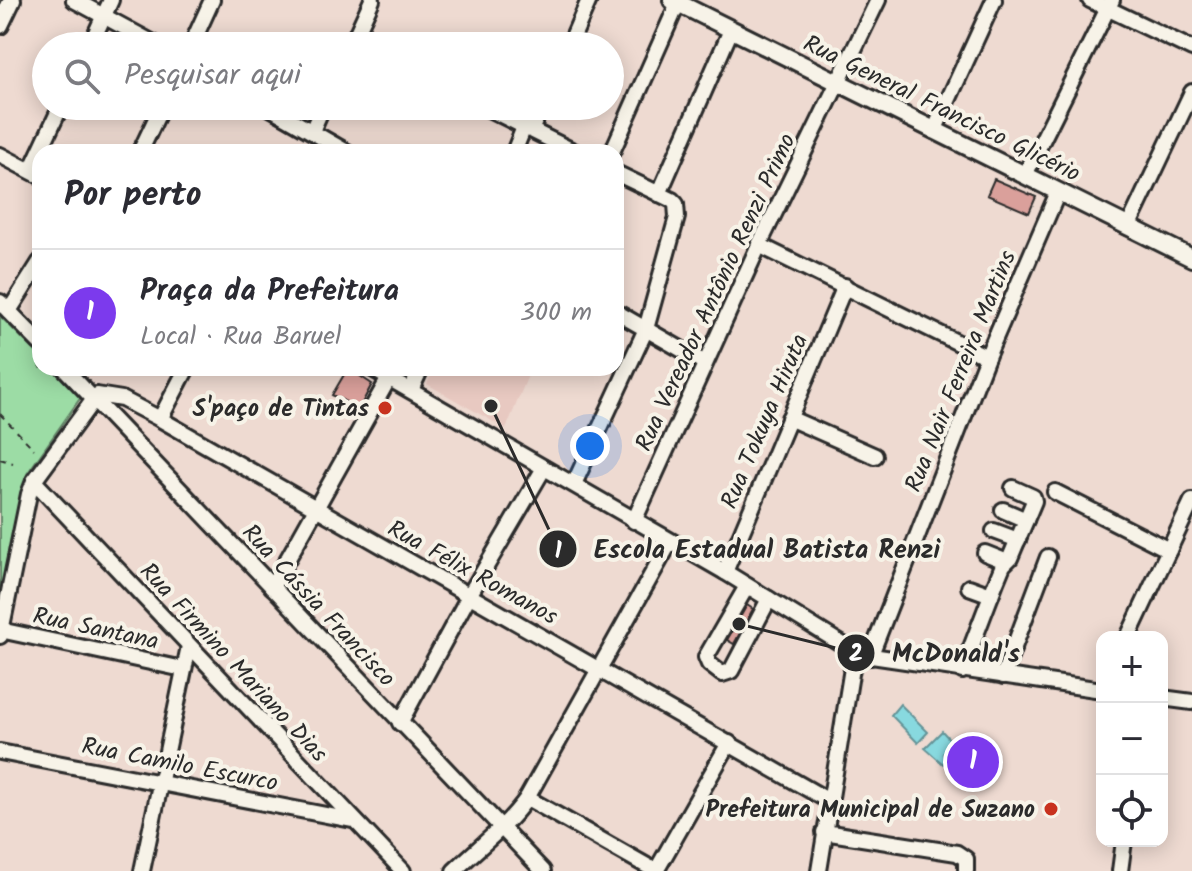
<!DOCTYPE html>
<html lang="pt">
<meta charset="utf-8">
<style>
:root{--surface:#fff;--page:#f7f7f7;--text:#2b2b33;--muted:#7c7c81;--line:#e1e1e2;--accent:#7c3aed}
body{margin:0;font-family:Kalam,sans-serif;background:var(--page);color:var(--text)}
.controls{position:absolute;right:24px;bottom:24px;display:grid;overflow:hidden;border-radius:16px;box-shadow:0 4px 20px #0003}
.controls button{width:72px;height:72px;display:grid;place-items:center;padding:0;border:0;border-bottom:2px solid var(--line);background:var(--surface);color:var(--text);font:40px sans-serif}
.you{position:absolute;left:590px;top:446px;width:28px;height:28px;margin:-20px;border:6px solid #fff;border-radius:50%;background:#1a73e8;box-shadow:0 0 0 12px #1a73e833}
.badge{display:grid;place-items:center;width:52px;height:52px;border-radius:50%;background:var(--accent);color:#fff;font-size:26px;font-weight:700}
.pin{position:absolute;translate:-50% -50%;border:4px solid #fff;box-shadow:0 2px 8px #0006}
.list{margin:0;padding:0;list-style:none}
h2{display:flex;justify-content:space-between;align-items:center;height:104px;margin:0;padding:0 32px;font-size:34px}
h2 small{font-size:26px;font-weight:400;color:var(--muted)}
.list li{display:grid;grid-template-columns:52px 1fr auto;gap:24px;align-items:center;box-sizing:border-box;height:128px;padding:0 32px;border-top:2px solid var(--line)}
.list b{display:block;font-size:30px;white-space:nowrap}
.list p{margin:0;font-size:26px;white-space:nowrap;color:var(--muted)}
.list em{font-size:26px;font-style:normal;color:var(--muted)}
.icon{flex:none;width:44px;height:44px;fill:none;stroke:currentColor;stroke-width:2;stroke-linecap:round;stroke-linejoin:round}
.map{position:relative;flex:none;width:1192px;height:871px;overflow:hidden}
.search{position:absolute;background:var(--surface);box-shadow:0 4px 20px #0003;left:32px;top:32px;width:592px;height:88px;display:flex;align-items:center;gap:20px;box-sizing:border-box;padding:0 28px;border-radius:44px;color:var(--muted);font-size:30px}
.panel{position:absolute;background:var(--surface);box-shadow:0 4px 20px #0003;left:32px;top:144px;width:592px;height:232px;border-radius:24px}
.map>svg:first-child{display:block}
.built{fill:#e8c9c1}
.green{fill:#9cdca5;stroke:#648468;stroke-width:2}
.water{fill:#88d9df;stroke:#639397;stroke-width:2}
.building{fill:#daa09b;stroke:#2b2b2b;stroke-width:2}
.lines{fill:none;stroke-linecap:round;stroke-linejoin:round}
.minor-casing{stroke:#2b2b2b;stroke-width:20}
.major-casing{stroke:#2b2b2b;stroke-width:22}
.path{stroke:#2b2b2b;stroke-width:2;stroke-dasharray:6 6;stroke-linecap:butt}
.minor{stroke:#f7f3e8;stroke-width:14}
.major{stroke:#f7f3e8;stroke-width:16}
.poi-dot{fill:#c8321e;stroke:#f7f3e8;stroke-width:3}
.labels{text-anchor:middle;stroke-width:8;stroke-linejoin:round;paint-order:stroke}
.street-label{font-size:24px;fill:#2b2b2b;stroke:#f7f3e8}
.poi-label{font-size:24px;font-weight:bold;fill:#2b2b2b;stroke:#f7f3e8;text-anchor:end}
.leader{fill:none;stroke:#2b2b2b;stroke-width:3}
.callout-dot{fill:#2b2b2b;stroke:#f7f3e8;stroke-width:3}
.mark-label{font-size:24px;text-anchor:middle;font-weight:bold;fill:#fff}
.callout-label{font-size:26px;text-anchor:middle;font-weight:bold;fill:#2b2b2b;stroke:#f7f3e8;stroke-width:8;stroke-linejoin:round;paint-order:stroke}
</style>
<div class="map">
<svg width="1192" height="871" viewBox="0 0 1192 871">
<rect width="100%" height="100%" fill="#eedad1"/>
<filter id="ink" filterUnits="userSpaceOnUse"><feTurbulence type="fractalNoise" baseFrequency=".0125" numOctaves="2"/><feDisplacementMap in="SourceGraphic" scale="16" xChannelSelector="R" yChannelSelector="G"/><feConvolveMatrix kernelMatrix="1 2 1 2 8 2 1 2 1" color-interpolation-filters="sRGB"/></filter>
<g filter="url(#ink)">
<!-- built -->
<polygon class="built" points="434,368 531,368 506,429 427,384"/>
<!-- green -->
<polygon class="green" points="0,316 40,356 40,368 52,368 81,397 27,474 0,606"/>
<!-- water -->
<g class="water">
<polygon points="900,704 928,732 918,743 891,715"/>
<polygon points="942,731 953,743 943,754 947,760 943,764 925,748"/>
</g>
<!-- building -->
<g class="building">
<polygon points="994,179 1036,197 1029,213 987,195"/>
<polygon points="348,368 372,384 359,409 332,395"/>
<polygon points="747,605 753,609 734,644 727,640"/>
</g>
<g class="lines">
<defs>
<g id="minor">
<polyline points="74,0 159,46"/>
<polyline points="1090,0 1192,49"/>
<polyline points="90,46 111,0"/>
<polyline points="191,46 212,0"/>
<polyline points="351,46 372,0"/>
<polyline points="569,46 589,0"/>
<polyline points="267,106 347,152"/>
<polyline points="483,106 575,152"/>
<polyline points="531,130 542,106"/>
<polyline points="312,131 323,106"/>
<polyline points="934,131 994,0"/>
<polyline points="140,152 162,106"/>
<polyline points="514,152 524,127"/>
<polyline points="612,152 678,3"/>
<polyline points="0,155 40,176"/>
<polyline points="31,170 61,106"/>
<polyline points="1025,175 1112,0"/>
<polyline points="659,194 731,30"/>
<polyline points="1128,227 1192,92"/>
<polyline points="759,245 987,357"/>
<polyline points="0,302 40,343"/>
<polyline points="9,311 40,262"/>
<polyline points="616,312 705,363"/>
<polyline points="64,368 543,871"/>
<polyline points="371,368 725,572 858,654 1102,690"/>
<polyline points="411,390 421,368"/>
<polyline points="789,418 875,456"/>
<polyline points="160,419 187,368"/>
<polyline points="34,481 403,871"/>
<polyline points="574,484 646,329 677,217 676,204 672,200 616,173"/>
<polyline points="1055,492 1169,550"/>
<polyline points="1003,510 1026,520"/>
<polyline points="634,521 759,245 878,0"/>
<polyline points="994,531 1018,540"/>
<polyline points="985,553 1005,561"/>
<polyline points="725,572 845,286"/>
<polyline points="747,586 706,657 709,664 722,674 731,671 769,599"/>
<polyline points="272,587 389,378"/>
<polyline points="969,587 991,595"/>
<polyline points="0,630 183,669"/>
<polyline points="0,636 29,494 34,481 97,395 122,399 160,419 829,801"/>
<polyline points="1128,637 1192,501"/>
<polyline points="870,657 987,357 1058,192"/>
<polyline points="962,671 996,582 1003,565 1010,558 1034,501 1033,497 1013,488"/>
<polyline points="1003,676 1048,557"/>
<polyline points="1162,698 1192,702"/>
<polyline points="400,723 470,594 544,468"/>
<polyline points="0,752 352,820"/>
<polyline points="527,798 656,871"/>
<polyline points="824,832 957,853 966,859 966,871"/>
<polyline points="142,871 189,646"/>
<path d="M454 871C479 847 507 826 527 798L670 542"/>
<polyline points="656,871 729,743"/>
<polyline points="819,871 852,668 858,654"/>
<polyline points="1120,871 1124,841"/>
</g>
<g id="major">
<polyline points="672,0 1192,258"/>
<polyline points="0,25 12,0"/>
</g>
</defs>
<!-- minor casing -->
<use href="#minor" class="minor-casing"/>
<!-- major casing -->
<use href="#major" class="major-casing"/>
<!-- path -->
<g class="path">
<polyline points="0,414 34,449"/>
<polyline points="0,459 13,463"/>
</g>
<!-- minor -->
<use href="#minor" class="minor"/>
<!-- major -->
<use href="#major" class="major"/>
</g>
</g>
<!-- markers -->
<g class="poi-dot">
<circle cx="385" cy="408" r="8"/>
<circle cx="1051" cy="809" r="8"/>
</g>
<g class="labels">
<!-- street labels -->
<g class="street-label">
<text transform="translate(942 108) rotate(26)" y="8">Rua General Francisco Glicério</text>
<text transform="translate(715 292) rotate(-65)" y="8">Rua Vereador Antônio Renzi Primo</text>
<text transform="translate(960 371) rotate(-68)" y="8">Rua Nair Ferreira Martins</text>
<text transform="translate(764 421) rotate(-67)" y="8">Rua Tokuya Hiruta</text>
<text transform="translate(473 572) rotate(29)" y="8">Rua Félix Romanos</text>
<text transform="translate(319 605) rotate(47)" y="8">Rua Cássia Francisco</text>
<text transform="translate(96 628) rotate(12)" y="8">Rua Santana</text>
<text transform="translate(234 662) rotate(47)" y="8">Rua Firmino Mariano Dias</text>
<text transform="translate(180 764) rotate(11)" y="8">Rua Camilo Escurco</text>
</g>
<!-- poi labels -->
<g class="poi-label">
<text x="369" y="416">S'paço de Tintas</text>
<text x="1035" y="817">Prefeitura Municipal de Suzano</text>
</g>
</g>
<!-- callouts -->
<path class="leader" d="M491 406L558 549M739 624L856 653"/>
<g class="callout-dot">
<circle cx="491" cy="406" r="8"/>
<circle cx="739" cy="624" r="8"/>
<circle cx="558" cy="549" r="20"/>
<circle cx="856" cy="653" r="20"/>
</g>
<g class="mark-label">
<text x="558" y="558">1</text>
<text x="856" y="661">2</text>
</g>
<g class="callout-label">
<text x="767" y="558">Escola Estadual Batista Renzi</text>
<text x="956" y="662">McDonald's</text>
</g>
</svg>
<div class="controls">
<button>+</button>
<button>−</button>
<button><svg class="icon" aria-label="locate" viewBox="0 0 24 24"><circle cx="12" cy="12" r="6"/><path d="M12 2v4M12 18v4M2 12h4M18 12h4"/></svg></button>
</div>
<div class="you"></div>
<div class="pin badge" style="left:973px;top:762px">1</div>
<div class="search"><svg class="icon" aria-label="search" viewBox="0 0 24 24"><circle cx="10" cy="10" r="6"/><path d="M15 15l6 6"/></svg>Pesquisar aqui</div>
<section class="panel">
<h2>Por perto<small></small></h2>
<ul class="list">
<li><span class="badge">1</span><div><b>Praça da Prefeitura</b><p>Local · Rua Baruel</p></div><em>300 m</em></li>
</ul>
</section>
</div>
